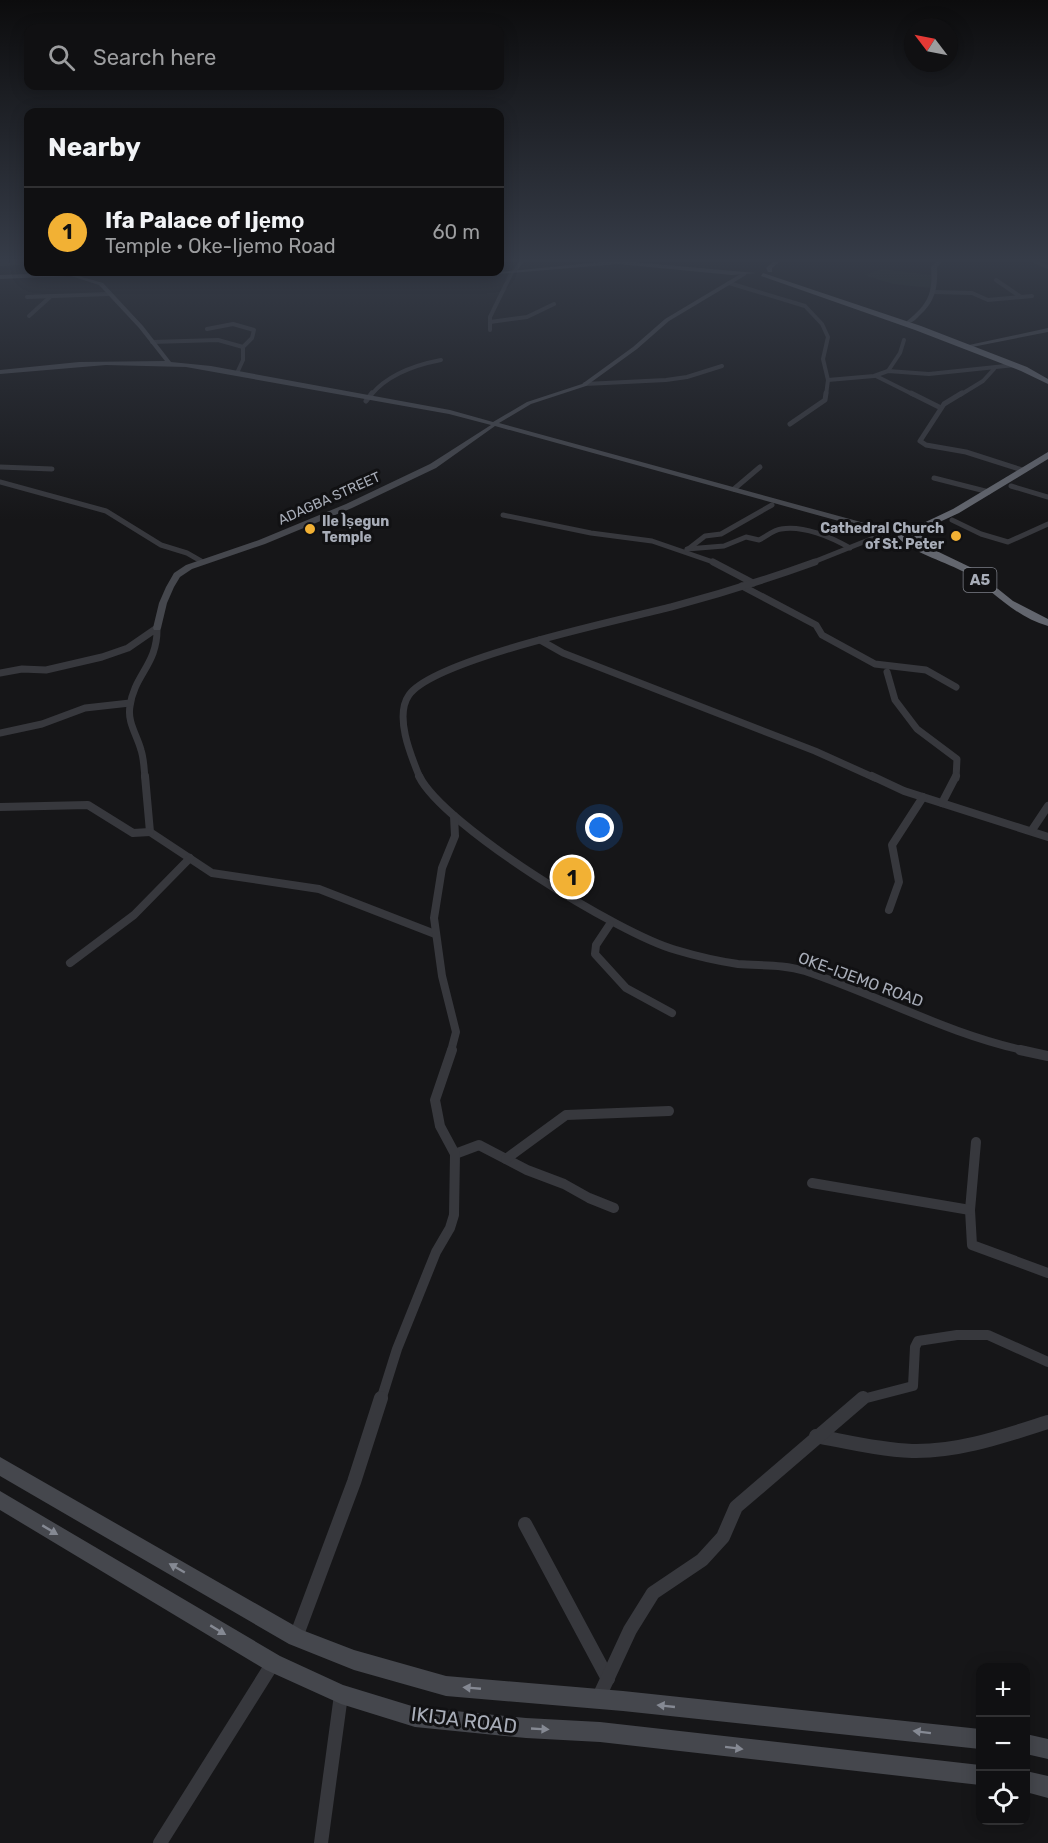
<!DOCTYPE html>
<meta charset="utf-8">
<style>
:root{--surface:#101012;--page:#1e1e20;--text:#f1f3f6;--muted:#9c9d9f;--line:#303032;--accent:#f2b134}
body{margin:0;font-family:Rubik,sans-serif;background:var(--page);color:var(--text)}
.controls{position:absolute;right:18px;bottom:18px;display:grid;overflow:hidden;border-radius:12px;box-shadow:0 3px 15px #0003}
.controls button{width:54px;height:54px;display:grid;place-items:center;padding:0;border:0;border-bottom:2px solid var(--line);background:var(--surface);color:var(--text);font:30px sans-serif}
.compass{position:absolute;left:904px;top:18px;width:54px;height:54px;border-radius:50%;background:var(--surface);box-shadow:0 3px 15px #0003;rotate:302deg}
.you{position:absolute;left:600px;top:828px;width:21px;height:21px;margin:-15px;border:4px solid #fff;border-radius:50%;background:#1a73e8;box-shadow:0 0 0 9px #1a73e833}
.badge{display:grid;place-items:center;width:39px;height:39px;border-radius:50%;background:var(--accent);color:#111;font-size:20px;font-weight:700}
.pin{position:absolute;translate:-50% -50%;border:3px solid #fff;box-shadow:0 2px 6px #0006}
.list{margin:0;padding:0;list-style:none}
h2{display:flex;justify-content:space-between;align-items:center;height:78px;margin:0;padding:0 24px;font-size:26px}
h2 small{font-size:20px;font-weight:400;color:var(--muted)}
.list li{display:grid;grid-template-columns:39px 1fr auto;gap:18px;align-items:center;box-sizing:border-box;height:90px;padding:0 24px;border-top:2px solid var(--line)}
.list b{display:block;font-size:22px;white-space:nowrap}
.list p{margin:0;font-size:20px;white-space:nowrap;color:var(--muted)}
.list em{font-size:20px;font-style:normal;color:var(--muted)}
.icon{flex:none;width:33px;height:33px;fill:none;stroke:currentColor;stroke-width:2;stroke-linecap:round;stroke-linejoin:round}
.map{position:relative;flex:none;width:1048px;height:1843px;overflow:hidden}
.search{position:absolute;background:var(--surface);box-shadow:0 3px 15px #0003;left:24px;top:24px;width:480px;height:66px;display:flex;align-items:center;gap:15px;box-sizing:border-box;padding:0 21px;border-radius:12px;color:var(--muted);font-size:22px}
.panel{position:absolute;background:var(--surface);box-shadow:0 3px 15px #0003;left:24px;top:108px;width:480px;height:168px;border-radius:12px}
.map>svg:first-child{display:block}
.green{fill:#1e261f}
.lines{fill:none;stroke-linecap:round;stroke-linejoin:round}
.street-far5{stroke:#37383d;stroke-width:4}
.street-far4{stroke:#37383d;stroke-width:5}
.street-far3{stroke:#37383d;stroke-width:7}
.street-far2{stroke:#37383d;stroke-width:8}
.street-far1{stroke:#37383d;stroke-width:10}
.street{stroke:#37383d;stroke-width:14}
.secondary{fill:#45474d;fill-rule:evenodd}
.primary{fill:#53555c;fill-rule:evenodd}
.highway{fill:#63666e;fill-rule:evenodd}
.oneway{fill:#858993}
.poi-dot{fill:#f2b134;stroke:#111113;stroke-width:2}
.labels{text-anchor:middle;stroke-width:6;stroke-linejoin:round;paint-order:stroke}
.far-street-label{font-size:14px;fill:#a8adb8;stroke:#111113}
.far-poi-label{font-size:14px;font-weight:bold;fill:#a8adb8;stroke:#111113;text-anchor:start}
.shield{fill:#111113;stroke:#7b7e86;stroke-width:1.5}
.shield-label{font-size:15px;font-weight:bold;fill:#a8adb8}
.street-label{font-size:16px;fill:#a8adb8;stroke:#111113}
.near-street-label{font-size:20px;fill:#a8adb8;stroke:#111113}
</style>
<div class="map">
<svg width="1048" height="1843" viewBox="0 0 1048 1843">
<rect width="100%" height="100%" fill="#161618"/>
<!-- green -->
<polygon class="green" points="882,269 931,275 931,288 893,284 864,275"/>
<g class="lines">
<!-- street-far5 -->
<g class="street-far5">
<polyline points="1036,262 1048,267"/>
<polyline points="0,264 19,263"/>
<polyline points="996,280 1021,297"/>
<polyline points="729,283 805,306 822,324 828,337 823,359 828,380 826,395"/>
<polyline points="935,292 972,293 988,300 1032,296"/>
<polyline points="27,297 108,294"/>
<polyline points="29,316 50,297"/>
<polyline points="490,322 527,317 554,304"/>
<polyline points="207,329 233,324 254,330 252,338 243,347 243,360 237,373"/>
<polyline points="490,330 490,317 512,272"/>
<polyline points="152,342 218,340 243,347"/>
<polyline points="888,371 900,353 904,340"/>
<polyline points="876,376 914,395"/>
<polyline points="828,380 874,376 888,371 929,374 1015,365"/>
<polyline points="585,384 666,380 687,377 722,366"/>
<path d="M371 395C388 374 415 365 441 360"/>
<polyline points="960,395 983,381 994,369"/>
</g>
<!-- street-far4 -->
<g class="street-far4">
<polyline points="911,393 941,408"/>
<polyline points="962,393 944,404 920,441 926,445 966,452 1022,470"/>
<polyline points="366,401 372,393"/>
<polyline points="790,424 825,400 826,393"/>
<polyline points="0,467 52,469"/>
<polyline points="934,478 989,492"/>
<polyline points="0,482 106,511 161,545 187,553 201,561"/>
<polyline points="1011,486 1048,497"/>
<polyline points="734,489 760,467"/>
<polyline points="503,515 591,533 652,541 716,563"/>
<polyline points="952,520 981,534 1008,542 1048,524"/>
<path d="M687 549 724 546 746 537 759 540C766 537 773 530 781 529 803 525 831 537 850 548"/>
<polyline points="687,550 705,536 721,534 772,505"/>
<polyline points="811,563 881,535"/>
</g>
<!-- street-far3 -->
<g class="street-far3">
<polyline points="713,562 753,583"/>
<polyline points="742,586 816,625 822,635 875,664 926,670 956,687"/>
<polyline points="540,640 563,653 815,751 875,778"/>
<polyline points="887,672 895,700 917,729 957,759 956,778"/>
<path d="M0 673 22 669 46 670 102 657 128 648 157 628C158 664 134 675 130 706 127 722 137 735 141 750 144 759 144 769 145 778"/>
<polyline points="0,733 42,724 85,708 130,703"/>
<path d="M420 778C411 756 394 716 409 695 434 659 621 620 671 607 720 594 768 579 815 562"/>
</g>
<!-- street-far2 -->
<g class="street-far2">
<polyline points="145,776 150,832 212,873 319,889 435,934"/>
<path d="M419 776C443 826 621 935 676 950 696 956 717 961 738 964 760 966 783 964 805 971 880 996 950 1035 1027 1051"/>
<polyline points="872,776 904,791 1048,837"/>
<polyline points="942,803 956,776"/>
<polyline points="0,807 88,805 133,833 150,832"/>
<polyline points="1032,830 1048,806"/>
<polyline points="889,910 899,882 892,845 923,797"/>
<polyline points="610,924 596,945 595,954 626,988 672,1013"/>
<polyline points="70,963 134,915 190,858"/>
<polyline points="451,1051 456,1032 442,976 434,918 442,868 455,836 454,816"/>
</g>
<!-- street-far1 -->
<g class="street-far1">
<polyline points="1020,1050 1048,1056"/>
<polyline points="976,1142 970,1210 972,1245 1048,1273"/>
<polyline points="455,1154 479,1145 527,1170 564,1184 589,1198 614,1208"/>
<polyline points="506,1159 566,1115 669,1111"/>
<polyline points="812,1183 970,1210"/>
<polyline points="381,1400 397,1349 436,1252 450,1228 454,1215 455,1154 440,1126 435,1100 452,1050"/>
<polyline points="859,1400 913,1386 915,1347 918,1341 957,1335 988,1335 1048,1362"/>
</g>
<!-- street -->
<g class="street">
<path d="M816 1436C848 1442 880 1450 912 1451 959 1452 1004 1436 1048 1422"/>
<polyline points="525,1524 608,1679"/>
<polyline points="296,1637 354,1482 381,1398"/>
<polyline points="598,1699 630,1630 653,1593 702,1560 723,1537 736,1507 863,1398"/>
<polyline points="160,1843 273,1663"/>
<polyline points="321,1843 341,1695"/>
</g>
<!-- secondary -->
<g class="secondary">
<polygon points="518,262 523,262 517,271 513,271"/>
<path d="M936 262H942L937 267C938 288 935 302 919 316 915 320 913 323 907 323V321C928 304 933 294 931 267Z"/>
<polygon points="68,273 103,283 143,326 171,362 211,366 450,410 493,422 527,402 582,384 633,347 665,319 742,273 746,273 746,275 669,321 637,349 586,386 531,404 499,423 879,527 905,531 909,533 905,535 875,531 495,426 436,468 352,508 265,544 192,569 180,577 174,587 167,603 161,628 160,630 154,630 153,628 159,603 166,587 174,573 186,565 259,540 346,504 430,464 491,425 449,414 186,367 106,365 0,374 0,370 79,362 165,361 139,328 99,285 68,275"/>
<polygon points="1048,328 1048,332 972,347 969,345"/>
<polygon points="0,1457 302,1630 354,1650 446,1676 623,1691 980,1729 980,1749 623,1711 446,1696 354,1670 289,1644 0,1476"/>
<polygon points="0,1491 280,1656 343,1685 415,1707 526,1718 600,1722 980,1765 980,1785 600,1742 526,1738 415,1727 341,1704 266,1670 0,1510"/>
<polygon points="1026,1734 1048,1739 1048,1759 1026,1754"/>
<polygon points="1026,1771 1048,1776 1048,1798 1026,1792"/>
</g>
<!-- primary -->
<polygon class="primary" points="601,262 633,262 756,273 732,275 618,264 487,275 91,275 0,279 0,275 85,272 500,272"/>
<!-- highway -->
<g class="highway">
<polygon points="773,262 779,262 772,268 772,272 768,272 766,268"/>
<polygon points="763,273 921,326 1027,367 1048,379 1048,384 1021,371 915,330 761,276"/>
<path d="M1048 452V459L959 513 918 532 923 535 924 540 920 543 972 568 1013 601 1048 619V626C1012 616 992 588 962 571 941 560 913 553 896 536L953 509Z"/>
</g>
</g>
<!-- one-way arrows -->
<defs><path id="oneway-solid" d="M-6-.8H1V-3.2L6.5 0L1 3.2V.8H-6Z" transform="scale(1.5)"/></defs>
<g class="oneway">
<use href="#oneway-solid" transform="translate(50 1530) rotate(31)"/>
<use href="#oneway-solid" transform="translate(177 1568) rotate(-150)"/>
<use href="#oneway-solid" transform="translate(218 1630) rotate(31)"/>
<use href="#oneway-solid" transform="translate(472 1688) rotate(-175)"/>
<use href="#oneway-solid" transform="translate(666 1706) rotate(-174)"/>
<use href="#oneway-solid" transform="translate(540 1729) rotate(3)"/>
<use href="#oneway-solid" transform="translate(922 1732) rotate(-173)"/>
<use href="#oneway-solid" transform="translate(734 1748) rotate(7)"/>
</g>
<!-- sky -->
<linearGradient id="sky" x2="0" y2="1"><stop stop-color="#0c0c0d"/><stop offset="0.5" stop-color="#363c48"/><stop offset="1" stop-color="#363c48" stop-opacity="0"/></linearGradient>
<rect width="1048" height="520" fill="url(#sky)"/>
<!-- markers -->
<g class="poi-dot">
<circle cx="310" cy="529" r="6"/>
<circle cx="956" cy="536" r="6"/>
</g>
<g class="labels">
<!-- far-street labels -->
<g class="far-street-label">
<text transform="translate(329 498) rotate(-24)" y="5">ADAGBA STREET</text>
</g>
<!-- far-poi labels -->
<g class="far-poi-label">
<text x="322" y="526">Ile Ìṣegun<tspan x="322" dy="16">Temple</tspan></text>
<text x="944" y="533" text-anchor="end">Cathedral Church<tspan x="944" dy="16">of St. Peter</tspan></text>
</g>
<!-- shield labels -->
<rect class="shield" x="963.5" y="568" width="33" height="24" rx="4.5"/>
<g class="shield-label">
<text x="980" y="585">A5</text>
</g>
<!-- street labels -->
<g class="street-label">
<text transform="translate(861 979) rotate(20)" y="6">OKE-IJEMO ROAD</text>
</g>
<!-- near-street labels -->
<g class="near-street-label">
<text transform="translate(464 1720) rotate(7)" y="7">IKIJA ROAD</text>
</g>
</g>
</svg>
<div class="controls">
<button>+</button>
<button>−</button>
<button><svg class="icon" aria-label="locate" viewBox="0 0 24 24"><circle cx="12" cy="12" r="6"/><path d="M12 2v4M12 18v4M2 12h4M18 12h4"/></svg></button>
</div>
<svg class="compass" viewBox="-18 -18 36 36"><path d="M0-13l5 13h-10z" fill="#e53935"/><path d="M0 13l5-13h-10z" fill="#9c9d9f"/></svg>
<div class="you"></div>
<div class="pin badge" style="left:572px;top:877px">1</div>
<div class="search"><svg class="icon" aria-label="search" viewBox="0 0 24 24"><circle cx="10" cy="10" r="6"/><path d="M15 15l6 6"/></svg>Search here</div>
<section class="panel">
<h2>Nearby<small></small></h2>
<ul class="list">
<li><span class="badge">1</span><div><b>Ifa Palace of Ijẹmọ</b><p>Temple · Oke-Ijemo Road</p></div><em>60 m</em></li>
</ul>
</section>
</div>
